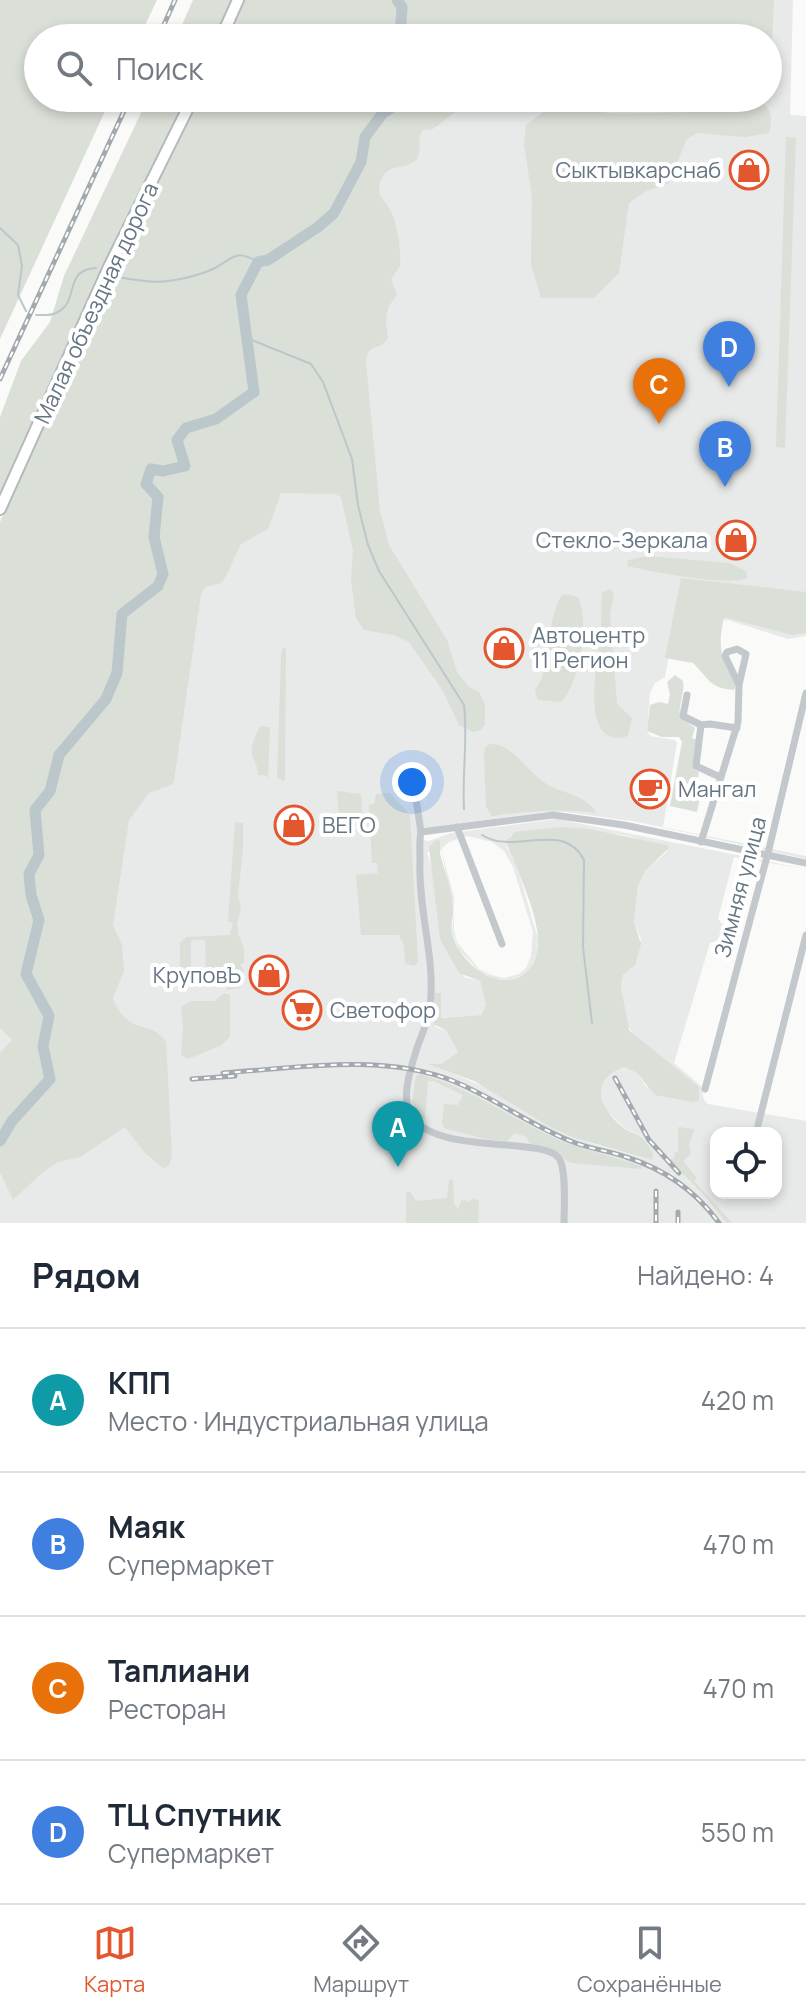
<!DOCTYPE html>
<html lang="ru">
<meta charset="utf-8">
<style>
:root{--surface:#fff;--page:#f6f6f7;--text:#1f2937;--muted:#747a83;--line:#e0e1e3;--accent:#e4572e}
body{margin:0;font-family:Manrope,sans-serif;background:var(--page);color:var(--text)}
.controls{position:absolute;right:24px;bottom:24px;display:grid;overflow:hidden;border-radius:16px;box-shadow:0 4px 12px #0003}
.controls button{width:72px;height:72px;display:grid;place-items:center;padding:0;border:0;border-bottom:2px solid var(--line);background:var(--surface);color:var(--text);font:40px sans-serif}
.you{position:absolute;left:412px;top:782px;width:28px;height:28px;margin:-20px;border:6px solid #fff;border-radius:50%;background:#1a73e8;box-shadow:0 0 0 12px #1a73e833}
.badge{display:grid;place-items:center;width:52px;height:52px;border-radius:50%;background:var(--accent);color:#fff;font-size:26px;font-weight:700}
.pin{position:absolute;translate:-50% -66px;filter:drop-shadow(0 2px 4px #0008)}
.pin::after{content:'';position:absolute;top:42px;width:28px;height:24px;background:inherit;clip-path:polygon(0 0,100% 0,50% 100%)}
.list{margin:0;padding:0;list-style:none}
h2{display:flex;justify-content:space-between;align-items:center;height:104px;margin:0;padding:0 32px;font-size:34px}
h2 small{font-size:26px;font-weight:400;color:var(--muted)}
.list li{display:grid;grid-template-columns:52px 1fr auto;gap:24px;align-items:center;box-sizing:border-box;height:144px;padding:0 32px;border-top:2px solid var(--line)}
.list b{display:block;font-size:30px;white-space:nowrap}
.list p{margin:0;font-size:26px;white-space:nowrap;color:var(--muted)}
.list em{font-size:26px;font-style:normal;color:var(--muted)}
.icon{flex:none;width:44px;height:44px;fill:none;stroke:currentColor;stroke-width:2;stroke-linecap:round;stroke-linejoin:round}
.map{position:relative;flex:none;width:806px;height:1223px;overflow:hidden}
.search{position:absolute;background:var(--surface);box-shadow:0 4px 12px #0003;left:24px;right:24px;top:24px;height:88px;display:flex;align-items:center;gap:20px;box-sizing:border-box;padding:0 28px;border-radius:44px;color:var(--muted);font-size:30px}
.sheet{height:680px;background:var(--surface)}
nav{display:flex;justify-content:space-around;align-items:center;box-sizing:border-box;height:112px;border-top:2px solid var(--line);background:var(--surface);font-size:22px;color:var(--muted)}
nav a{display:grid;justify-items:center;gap:4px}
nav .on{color:var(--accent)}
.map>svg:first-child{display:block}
.built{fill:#e8e9e9;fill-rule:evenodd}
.green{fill:#dadfd7}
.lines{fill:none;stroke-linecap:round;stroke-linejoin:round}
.stream{stroke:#bbc7cb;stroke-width:2}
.river{stroke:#bbc7cb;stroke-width:11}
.secondary-casing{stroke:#b3babf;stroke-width:14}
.street{stroke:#c3c8cc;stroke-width:7}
.secondary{stroke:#fff;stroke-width:10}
.rail-casing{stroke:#a2aab0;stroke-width:5}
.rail{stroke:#fff;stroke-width:2;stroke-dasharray:6;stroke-linecap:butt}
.labels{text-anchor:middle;stroke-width:8;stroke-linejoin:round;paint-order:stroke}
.poi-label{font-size:22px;fill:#657683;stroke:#fff;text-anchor:start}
.street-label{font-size:22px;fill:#657683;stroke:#fff}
</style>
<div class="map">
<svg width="806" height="1223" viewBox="0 0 806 1223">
<rect width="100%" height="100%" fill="#fafaf8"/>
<!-- built -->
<path class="built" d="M243 0H793L790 115 806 116V636L788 639 728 620 716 621 669 655 665 677 655 683 650 693 647 731 650 736 675 740 677 743 663 827 806 856V859L638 822 566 812H544L442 826 424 832 423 840 429 841 451 833 557 819 806 869 734 857 718 919 725 927 722 940 710 943 674 1063 701 1086 704 1100 708 1104 806 1121V1223H0V520L114 269 199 98H768V38H226ZM561 827 629 836 668 851 646 870 638 885 634 922 641 939 632 968 623 975 621 986 627 1025 635 1036 648 1089 637 1073 624 1067 608 1072 601 1083V1096L606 1110 623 1127 641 1137 645 1158 590 1143 548 1126 486 1088 432 1064H441L458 1052 446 1030 435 1027 438 1018 481 1015 486 1005 480 981 464 977 427 852 441 850 454 909 452 932 459 950 479 971 495 979 509 980 521 976 530 970 537 954 538 939 516 863 507 848 510 835ZM467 836 492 842 504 851 513 867 533 932 531 956 526 968 519 974 503 978 489 974 479 969 457 942 454 931V897L442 853V848L449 842ZM716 1133H776V1193H716Z"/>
<!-- green -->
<g class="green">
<polygon points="0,0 157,0 139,38 38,38 38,98 111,98 0,339"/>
<polygon points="193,0 233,0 216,38 176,38"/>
<polygon points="245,0 774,0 771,63 768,68 768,38 228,38"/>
<polygon points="148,98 188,98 0,503 0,417 21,361 50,322 64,276"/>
<path d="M200 98H486L462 107 433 129 423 130C416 140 423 151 416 160 407 170 391 163 383 176 371 195 388 201 393 216 398 230 401 251 400 266L391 279 397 295C384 310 385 319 388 338 380 352 368 341 366 362L380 511 389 545 447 640 457 672 468 686 479 692 485 704V724L481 730 473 732 459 725 443 691 409 642 393 635 364 630 356 618 351 580 353 551 341 497 335 494 281 493 268 529 241 544 225 578 221 583 205 587 201 594 174 781 171 785 149 793 129 820 113 925 122 945 124 971 113 998C127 1037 150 1018 166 1042L172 1156 169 1166 163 1168 144 1152 125 1127 80 1157 58 1162 43 1172 13 1200 0 1172V1053L12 1040 0 1028V524L115 270Z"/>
<path d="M632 98H751C770 103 774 115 769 133L745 137 697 133 687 139 668 184 646 191 629 203 619 273 594 298H541L531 264 532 197 524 144 526 125 546 110H583L616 114 729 111 733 103 732 98Z"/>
<polygon points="786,137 796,138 785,448 776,447"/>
<path d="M648 556 729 563 746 571 747 578C727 587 650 571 627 566L628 560Z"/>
<path d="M681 578 806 592V633L792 635 724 617C717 646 721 659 736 685L734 690C708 688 709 678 693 663L665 658Z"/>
<path d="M610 589 614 593 610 616 617 704 632 718 628 736C578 751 598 660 600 638 602 623 601 608 602 593Z"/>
<path d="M568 594 579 598C589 631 581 675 562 702L538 700 535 690C555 662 544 624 562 595Z"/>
<polygon points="286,647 285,780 283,781 277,777 281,659 282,649"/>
<path d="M675 675 683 681C685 694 678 705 680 717L695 728 692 738 696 739 694 769 699 772 694 796 700 798 697 812 670 806 682 742 679 737H662L647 731 650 705 659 702 668 704 670 694 667 682Z"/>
<path d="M260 726 270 727 268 778 265 775H258C258 766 254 762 252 754 250 743 257 736 260 726Z"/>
<path d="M490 744C511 743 526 769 542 781 559 794 586 793 596 813 560 808 528 811 492 816L486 807 484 755 485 747Z"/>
<polygon points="337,791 361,794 363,825 340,827"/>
<polygon points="390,793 410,815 418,962 414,966 405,963 404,945 399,935 361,935 356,875 378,873 377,863 372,863 369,805 374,804 376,794"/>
<polygon points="235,822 243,823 243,850 238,895 241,909 237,923 238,934 244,948 244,962 240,965 244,970 240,988 227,990 227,972 206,972 205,940 191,940 191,972 180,972 180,943 186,937 230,935 233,922 228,922"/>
<path d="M561 827 589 829 667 845 669 848 646 870 638 885 634 922 641 944 635 965 623 975 621 986 629 1030 699 1087V1100L693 1102 655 1095 637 1073 624 1067C587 1080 600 1110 625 1129 630 1132 637 1134 642 1138 646 1142 650 1149 653 1153L652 1160 575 1138 548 1126 474 1081 428 1064H441L458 1052 446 1030 433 1024 436 1019 434 1014 435 993H441V1018L481 1015 486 1005 480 981 459 973 440 939 429 847 436 840 440 841V854C445 872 452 890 453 908 454 916 450 925 452 933 458 960 493 991 521 976 534 970 539 952 538 939 537 916 525 889 517 868 514 857 507 851 507 840L515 832Z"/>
<polygon points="224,993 230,995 230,1037 220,1046 188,1059 181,1055 183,1029 181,1007 191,1001 215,1001"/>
<path d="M420 1074C466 1087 504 1113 546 1134 574 1148 605 1154 635 1164L642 1167V1169L571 1163 564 1159 560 1153 529 1143 527 1137 515 1133 507 1141 485 1139 444 1128 442 1122 444 1104 458 1105 463 1095 434 1081H428L425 1119H421L412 1101 416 1076Z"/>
<polygon points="678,1127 694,1129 689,1146 691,1154 683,1161 697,1178 694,1181 732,1223 727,1223 703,1194 668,1159 674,1159 675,1152 678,1152"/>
<polygon points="453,1179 454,1204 458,1209 462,1199 469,1202 474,1198 479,1201 478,1223 406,1223 406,1192 410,1192 416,1201 447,1198 449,1181"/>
</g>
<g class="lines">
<!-- stream -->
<g class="stream">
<polyline points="0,228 18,245 22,266 18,295 26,311"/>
<path d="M117 277C137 280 155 284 175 280 187 278 202 274 213 269 233 259 234 248 258 262"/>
<path d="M36 315C41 315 50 316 56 313 81 302 62 270 96 268"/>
<path d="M247 338 311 364 323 382 352 459 358 505 368 545 379 571 464 705C468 739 462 774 464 809"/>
<path d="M482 835C514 856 563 819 584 860L583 947 592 1023"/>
</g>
<!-- river -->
<g class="river">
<polyline points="397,0 402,7 400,38"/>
<polyline points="0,1141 12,1121 50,1079 43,1046 49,1016 26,974 39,920 31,895 29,874 39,855 35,810 50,791 59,755 106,699 117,673 122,614 158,586 163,574 154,537 158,497 146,484 151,469 163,471 185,466 177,440 186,428 216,419 254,392 241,295 258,262 268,260 318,227 334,213 361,162 365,137 383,113 407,98"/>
</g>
<defs>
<g id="secondary">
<polyline points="221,38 238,0"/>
<polyline points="0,509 109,267 193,98"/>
</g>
</defs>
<!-- secondary casing -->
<use href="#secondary" class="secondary-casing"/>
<!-- street -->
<g class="street">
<polyline points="687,695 683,716 701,725"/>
<polyline points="720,777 696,766 701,725 710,724 737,728"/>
<polyline points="409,784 416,799 421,832"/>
<polyline points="457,827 502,944"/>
<polyline points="701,842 738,722 739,685 746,654 737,649 727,652 725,656 739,685"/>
<polyline points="705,1089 769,849 806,693"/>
<polyline points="758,1125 806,935"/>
<path d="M564 1223C564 1209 567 1167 558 1157 539 1137 439 1154 413 1118 399 1099 411 1068 417 1048 422 1034 428 1021 430 1007 436 959 418 911 420 862 420 852 419 841 421 832L553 815 624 825 806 863"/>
</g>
<!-- secondary -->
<use href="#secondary" class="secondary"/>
<defs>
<g id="rail">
<polyline points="158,38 175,0"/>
<polyline points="0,379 130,98"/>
<path d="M223 1073C298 1068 382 1053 453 1081 495 1098 531 1126 573 1142 591 1149 609 1151 626 1157 664 1169 695 1190 719 1223"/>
<polyline points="615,1078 649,1140 679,1173"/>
<polyline points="192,1079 235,1076"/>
<polyline points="656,1191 656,1223"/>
<polyline points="678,1223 678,1212"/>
</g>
</defs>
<!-- rail casing -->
<use href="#rail" class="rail-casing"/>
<!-- rail -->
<use href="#rail" class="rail"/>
</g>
<!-- icons -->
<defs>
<symbol id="shop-ring" viewBox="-11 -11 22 22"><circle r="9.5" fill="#fff" stroke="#e4572e" stroke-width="1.5"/><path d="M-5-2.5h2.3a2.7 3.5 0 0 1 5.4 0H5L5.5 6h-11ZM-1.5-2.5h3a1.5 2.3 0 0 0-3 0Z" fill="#e4572e"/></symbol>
<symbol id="cafe-ring" viewBox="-11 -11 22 22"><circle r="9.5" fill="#fff" stroke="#e4572e" stroke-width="1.5"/><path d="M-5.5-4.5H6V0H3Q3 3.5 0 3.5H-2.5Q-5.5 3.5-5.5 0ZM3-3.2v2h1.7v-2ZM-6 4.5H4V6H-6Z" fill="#e4572e"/></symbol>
<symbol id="supermarket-ring" viewBox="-11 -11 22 22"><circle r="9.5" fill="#fff" stroke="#e4572e" stroke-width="1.5"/><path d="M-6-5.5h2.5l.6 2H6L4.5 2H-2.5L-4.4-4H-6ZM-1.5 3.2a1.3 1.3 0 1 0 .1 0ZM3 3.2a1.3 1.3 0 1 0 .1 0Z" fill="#e4572e"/></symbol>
</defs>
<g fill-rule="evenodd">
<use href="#shop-ring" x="727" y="148" width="44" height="44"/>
<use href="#shop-ring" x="714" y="518" width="44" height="44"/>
<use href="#shop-ring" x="482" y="626" width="44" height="44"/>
<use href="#cafe-ring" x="628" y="767" width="44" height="44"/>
<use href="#shop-ring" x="272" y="803" width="44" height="44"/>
<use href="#shop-ring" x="247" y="953" width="44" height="44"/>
<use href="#supermarket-ring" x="280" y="988" width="44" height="44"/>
</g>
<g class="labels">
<!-- poi labels -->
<g class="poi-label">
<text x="721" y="178" text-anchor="end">Сыктывкарснаб</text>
<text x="708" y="548" text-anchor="end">Стекло-Зеркала</text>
<text x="532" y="643">Автоцентр<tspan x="532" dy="25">11 Регион</tspan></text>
<text x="678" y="797">Мангал</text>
<text x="322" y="833">ВЕГО</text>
<text x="241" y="983" text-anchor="end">КруповЪ</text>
<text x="330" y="1018">Светофор</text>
</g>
<!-- street labels -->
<g class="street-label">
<text transform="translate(96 303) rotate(-65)" y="8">Малая объездная дорога</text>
<text transform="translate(740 887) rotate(-75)" y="8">Зимняя улица</text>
</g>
</g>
</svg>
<div class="controls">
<button><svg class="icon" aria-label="locate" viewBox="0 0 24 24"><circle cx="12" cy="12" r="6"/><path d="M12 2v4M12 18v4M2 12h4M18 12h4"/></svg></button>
</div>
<div class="you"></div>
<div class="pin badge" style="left:398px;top:1167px;background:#0f9aa8">A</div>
<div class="pin badge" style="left:725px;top:487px;background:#3f7fe0">B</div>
<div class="pin badge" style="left:659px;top:424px;background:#e8710a">C</div>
<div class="pin badge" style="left:729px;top:387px;background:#3f7fe0">D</div>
<div class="search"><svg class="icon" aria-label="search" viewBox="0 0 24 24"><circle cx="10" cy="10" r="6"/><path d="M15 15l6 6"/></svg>Поиск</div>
</div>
<section class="sheet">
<h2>Рядом<small>Найдено: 4</small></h2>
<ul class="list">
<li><span class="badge" style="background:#0f9aa8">A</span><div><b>КПП</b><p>Место · Индустриальная улица</p></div><em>420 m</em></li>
<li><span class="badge" style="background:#3f7fe0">B</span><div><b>Маяк</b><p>Супермаркет</p></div><em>470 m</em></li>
<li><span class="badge" style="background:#e8710a">C</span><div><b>Таплиани</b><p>Ресторан</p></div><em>470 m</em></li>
<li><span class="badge" style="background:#3f7fe0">D</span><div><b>ТЦ Спутник</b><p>Супермаркет</p></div><em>550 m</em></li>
</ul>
</section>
<nav>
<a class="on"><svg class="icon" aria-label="map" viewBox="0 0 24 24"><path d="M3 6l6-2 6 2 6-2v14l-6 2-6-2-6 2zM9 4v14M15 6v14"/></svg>Карта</a>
<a><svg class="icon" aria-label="directions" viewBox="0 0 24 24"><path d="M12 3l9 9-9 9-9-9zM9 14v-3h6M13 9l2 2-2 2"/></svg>Маршрут</a>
<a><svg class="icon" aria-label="saved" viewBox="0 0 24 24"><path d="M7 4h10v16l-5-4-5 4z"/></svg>Сохранённые</a>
</nav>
